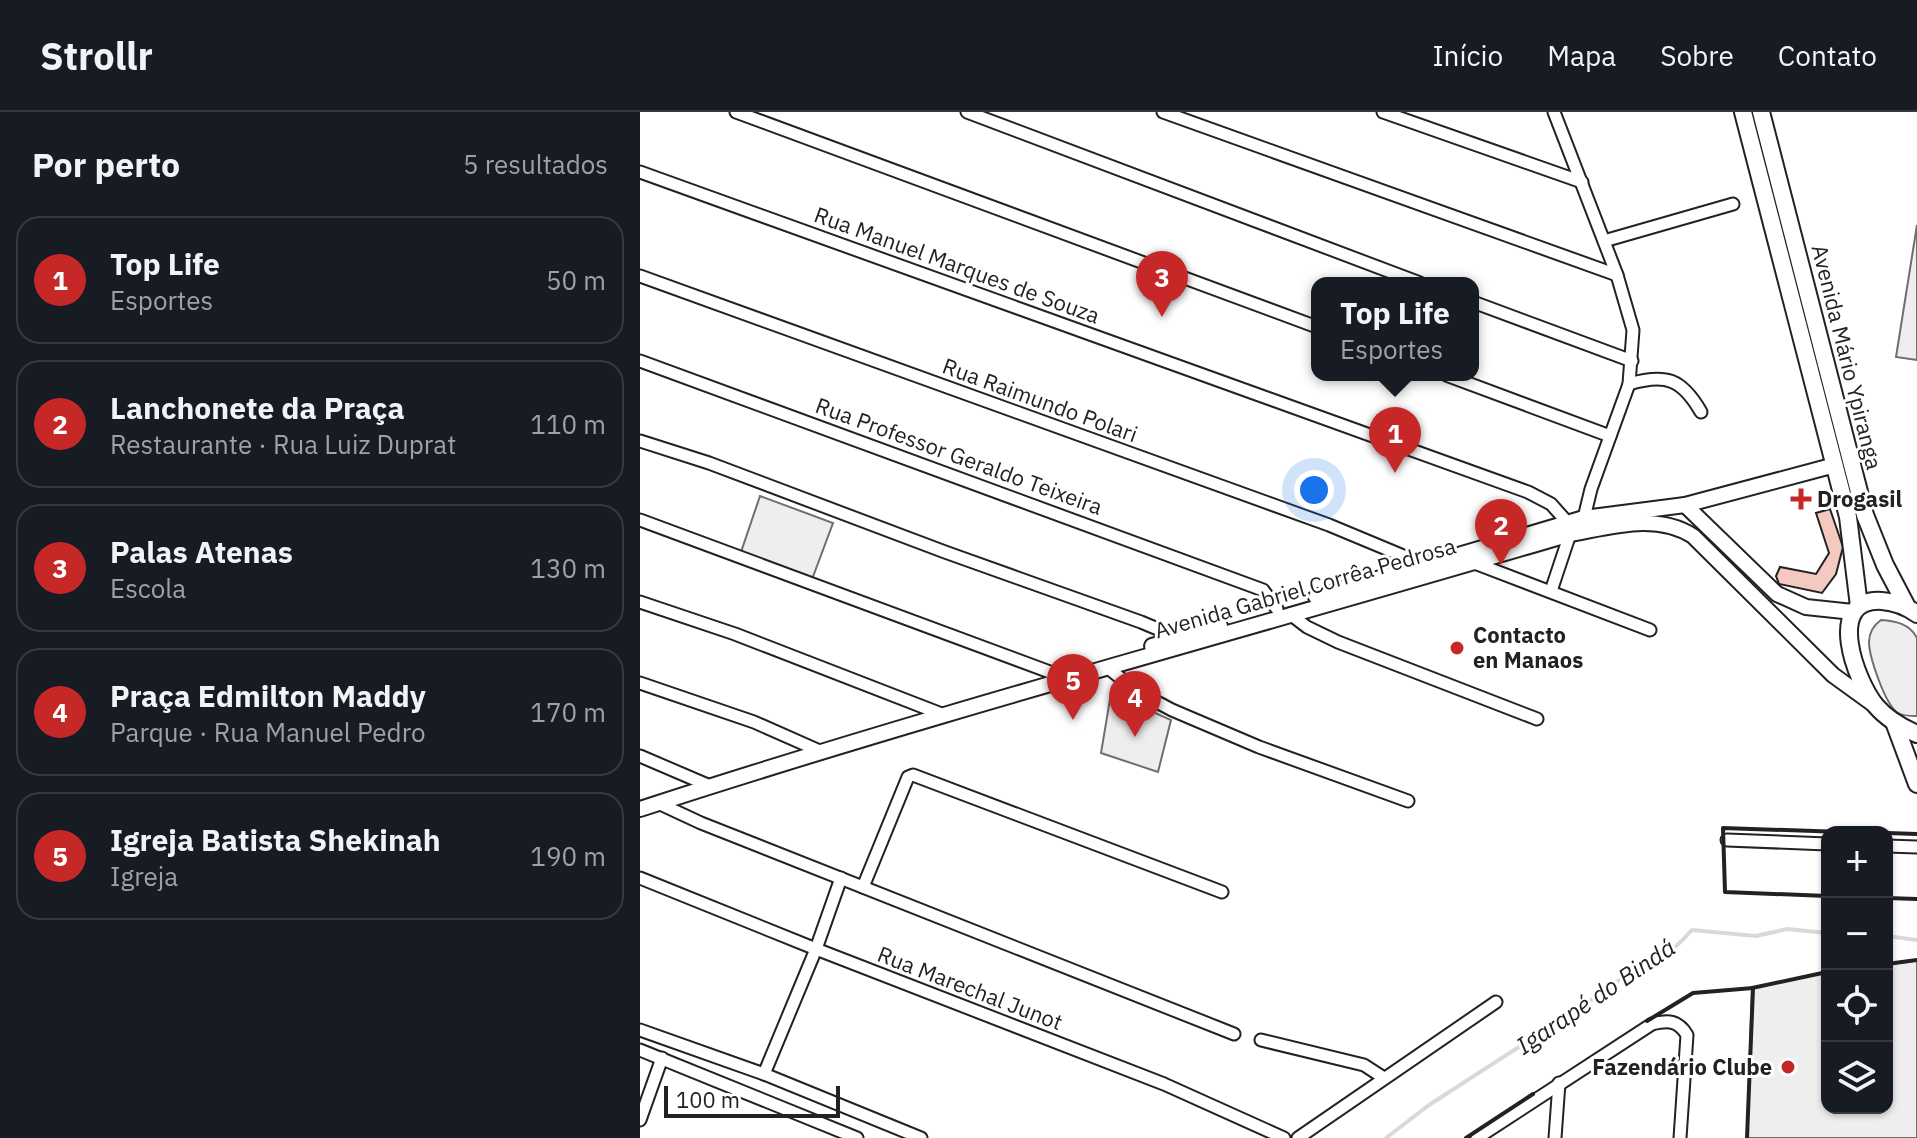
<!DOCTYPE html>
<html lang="pt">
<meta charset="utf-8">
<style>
:root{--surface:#171b24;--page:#242831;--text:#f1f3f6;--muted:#9ea1a6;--line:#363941;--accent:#c62828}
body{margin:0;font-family:"IBM Plex Sans",sans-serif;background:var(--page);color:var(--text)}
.controls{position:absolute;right:24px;bottom:24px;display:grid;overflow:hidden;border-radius:16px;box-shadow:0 2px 6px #0004}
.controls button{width:72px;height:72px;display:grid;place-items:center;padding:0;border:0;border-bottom:2px solid var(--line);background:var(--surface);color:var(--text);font:40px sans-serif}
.scale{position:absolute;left:24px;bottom:20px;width:176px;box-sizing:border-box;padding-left:8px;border:4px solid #222;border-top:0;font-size:22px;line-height:28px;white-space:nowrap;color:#222;-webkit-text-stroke:6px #fff;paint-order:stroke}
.you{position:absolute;left:674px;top:378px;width:28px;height:28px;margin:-20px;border:6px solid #fff;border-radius:50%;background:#1a73e8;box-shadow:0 0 0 12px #1a73e833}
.badge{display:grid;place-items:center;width:52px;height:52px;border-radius:50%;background:var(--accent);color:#fff;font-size:26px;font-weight:700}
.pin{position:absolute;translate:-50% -66px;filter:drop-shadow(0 2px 4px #0008)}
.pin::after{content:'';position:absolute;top:42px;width:28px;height:24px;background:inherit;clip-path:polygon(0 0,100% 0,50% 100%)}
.popup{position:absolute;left:671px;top:165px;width:168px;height:104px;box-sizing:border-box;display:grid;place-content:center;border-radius:16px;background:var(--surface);filter:drop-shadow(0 2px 6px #0005);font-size:26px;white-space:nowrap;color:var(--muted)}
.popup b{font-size:30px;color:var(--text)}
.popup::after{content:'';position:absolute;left:50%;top:100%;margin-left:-16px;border:16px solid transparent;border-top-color:var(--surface)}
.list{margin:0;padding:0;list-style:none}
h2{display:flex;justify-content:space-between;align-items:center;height:104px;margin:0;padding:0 32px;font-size:34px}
h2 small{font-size:26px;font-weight:400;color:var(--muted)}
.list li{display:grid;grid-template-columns:52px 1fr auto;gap:24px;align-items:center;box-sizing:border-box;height:128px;margin:0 16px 16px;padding:0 16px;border:2px solid var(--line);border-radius:24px}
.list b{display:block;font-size:30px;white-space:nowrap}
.list p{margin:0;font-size:26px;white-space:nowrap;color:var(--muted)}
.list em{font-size:26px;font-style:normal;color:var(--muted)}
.icon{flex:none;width:44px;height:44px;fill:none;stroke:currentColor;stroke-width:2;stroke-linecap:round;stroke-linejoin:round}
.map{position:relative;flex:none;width:1277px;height:1026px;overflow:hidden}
header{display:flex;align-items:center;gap:48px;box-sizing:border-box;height:112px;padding:0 40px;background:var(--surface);border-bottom:2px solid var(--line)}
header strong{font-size:38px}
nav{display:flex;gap:44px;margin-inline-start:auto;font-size:28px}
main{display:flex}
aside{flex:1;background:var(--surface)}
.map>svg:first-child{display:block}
.green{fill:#eee;stroke:#6f6f6f;stroke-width:2}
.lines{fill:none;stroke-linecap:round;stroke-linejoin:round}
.stream{stroke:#d9d9d9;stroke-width:4}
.building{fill:#f3c9c0;stroke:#222;stroke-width:2}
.minor-casing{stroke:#222;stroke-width:15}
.tertiary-casing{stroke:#222;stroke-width:18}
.secondary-casing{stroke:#222;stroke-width:20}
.minor{stroke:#fff;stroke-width:11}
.tertiary{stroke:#fff;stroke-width:14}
.secondary{stroke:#fff;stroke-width:16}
.wall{stroke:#222;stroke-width:4}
.poi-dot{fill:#c62828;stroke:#fff;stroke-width:3}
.labels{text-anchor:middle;stroke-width:6;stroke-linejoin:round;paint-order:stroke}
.street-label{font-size:22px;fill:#222;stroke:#fff}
.poi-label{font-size:22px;font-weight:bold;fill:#222;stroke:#fff;text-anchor:start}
.water-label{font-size:24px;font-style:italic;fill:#222;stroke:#fff}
</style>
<header>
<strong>Strollr</strong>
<nav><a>Início</a><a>Mapa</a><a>Sobre</a><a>Contato</a></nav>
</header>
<main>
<aside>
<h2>Por perto<small>5 resultados</small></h2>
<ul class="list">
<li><span class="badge">1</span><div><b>Top Life</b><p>Esportes</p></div><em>50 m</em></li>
<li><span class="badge">2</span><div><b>Lanchonete da Praça</b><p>Restaurante · Rua Luiz Duprat</p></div><em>110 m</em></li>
<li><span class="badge">3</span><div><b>Palas Atenas</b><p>Escola</p></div><em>130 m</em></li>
<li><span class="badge">4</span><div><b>Praça Edmilton Maddy</b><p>Parque · Rua Manuel Pedro</p></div><em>170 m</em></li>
<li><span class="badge">5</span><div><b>Igreja Batista Shekinah</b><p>Igreja</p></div><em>190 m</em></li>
</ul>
</aside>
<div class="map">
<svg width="1277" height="1026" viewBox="0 0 1277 1026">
<rect width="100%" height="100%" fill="#fff"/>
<!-- green -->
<g class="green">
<polygon points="1277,113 1277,248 1256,245"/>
<polygon points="120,384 193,411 171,470 100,443"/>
<path d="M1241 508C1256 509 1270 512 1277 526V604C1271 604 1263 604 1258 601 1245 593 1229 544 1229 530 1229 520 1234 513 1241 508Z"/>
<polygon points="472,575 493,591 531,608 518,660 461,641"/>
<polygon points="1277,848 1277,1026 1107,1026 1112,876 1187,860 1187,996 1247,996 1247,852"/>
</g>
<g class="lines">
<!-- stream -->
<g class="stream">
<polyline points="1247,824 1277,828"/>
<path d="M746 1026 789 993 973 874C996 851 1000 852 1028 840 1036 836 1045 825 1052 818L1116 824 1147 817 1187 821"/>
</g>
</g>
<!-- building -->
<polygon class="building" points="1190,397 1203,435 1196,462 1182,481 1139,472 1136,464 1140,455 1176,462 1189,441 1176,401"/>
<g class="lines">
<defs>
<g id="minor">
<polyline points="96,0 677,215"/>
<polyline points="327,0 780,171"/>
<polyline points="523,0 977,163"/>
<polyline points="743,0 942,70"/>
<polyline points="914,0 977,163 993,218 989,272 951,377 944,406"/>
<polyline points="0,60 888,380 911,392 928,411"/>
<polyline points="964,129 1093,92"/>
<polyline points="0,164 689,413 785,453"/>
<polyline points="833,190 992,249"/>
<polyline points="0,249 623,478 637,497"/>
<polyline points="806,263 970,324"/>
<path d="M989 272C1026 261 1042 267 1061 300"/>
<polyline points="0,329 69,351 305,440 501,510 520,518 527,529"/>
<polyline points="0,408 426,566"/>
<polyline points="832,450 1010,518"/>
<polyline points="911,479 930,422"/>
<polyline points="0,490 95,522 304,603"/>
<polyline points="650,502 667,515 698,530 897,607"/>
<polyline points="468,556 498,580 532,598 619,635 768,689"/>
<polyline points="0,571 114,610 182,640"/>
<polyline points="0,644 70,674"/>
<polyline points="18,691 61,711 594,922"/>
<polyline points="1087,728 1187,732"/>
<polyline points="1247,734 1277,735"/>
<polyline points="0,766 176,837 524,972 644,1026"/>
<polyline points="223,775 268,665 273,663 582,780"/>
<polyline points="0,918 124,962 281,1026"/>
<polyline points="621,928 724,953 744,966"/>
<polyline points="0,938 217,1026"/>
<polyline points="124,962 176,837 201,766"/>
<polyline points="0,1008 22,946"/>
<polyline points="658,1026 856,890"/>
<path d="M837 1026 1012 912C1028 908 1038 908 1047 923L1040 1026"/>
<polyline points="915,1026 919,971"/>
</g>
<g id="tertiary">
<polyline points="1045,393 1137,482 1166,495 1213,500"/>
<polyline points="676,485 944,406 1045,393 1195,353"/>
<polyline points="512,534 580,514"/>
<path d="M0 697C307 597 620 514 930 422 970 415 1016 400 1053 424L1193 563 1233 592"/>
</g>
<g id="secondary">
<polyline points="1103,0 1208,405 1219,494"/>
<polyline points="1121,0 1225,403 1245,453 1267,495"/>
<path d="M1277 502C1266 494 1255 490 1242 489 1184 485 1216 570 1236 594 1247 607 1261 615 1277 622"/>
<polyline points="1254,610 1277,672"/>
</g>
</defs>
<!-- minor casing -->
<use href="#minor" class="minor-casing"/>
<!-- tertiary casing -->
<use href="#tertiary" class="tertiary-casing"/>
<!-- secondary casing -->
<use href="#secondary" class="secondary-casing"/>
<!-- minor -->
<use href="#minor" class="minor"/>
<!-- tertiary -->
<use href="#tertiary" class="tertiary"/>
<!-- secondary -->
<use href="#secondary" class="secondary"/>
<!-- wall -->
<g class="wall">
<polyline points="1247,721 1277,722"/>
<polyline points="1187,784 1085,780 1083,716 1203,720"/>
<polyline points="1247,786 1277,787"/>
<polyline points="1247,852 1277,848"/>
<polyline points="1112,876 1187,860"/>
<polyline points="1007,909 1053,881 1113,876 1107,1026"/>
<polyline points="826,1026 893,982"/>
</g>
</g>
<!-- markers -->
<g class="poi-dot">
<path d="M1157 375h8v8h8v8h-8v8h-8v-8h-8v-8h8z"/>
<circle cx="817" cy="536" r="8"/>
<circle cx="1148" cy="955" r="8"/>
</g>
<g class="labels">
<!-- street labels -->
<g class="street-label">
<text transform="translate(317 153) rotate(20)" y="8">Rua Manuel Marques de Souza</text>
<text transform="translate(1207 245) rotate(76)" y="8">Avenida Mário Ypiranga</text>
<text transform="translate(400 288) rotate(20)" y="8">Rua Raimundo Polari</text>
<text transform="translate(319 344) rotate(20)" y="8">Rua Professor Geraldo Teixeira</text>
<text transform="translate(665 476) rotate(-16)" y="8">Avenida Gabriel Corrêa Pedrosa</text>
<text transform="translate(330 876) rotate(21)" y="8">Rua Marechal Junot</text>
</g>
<!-- poi labels -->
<g class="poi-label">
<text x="1177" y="395">Drogasil</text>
<text x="833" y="531">Contacto<tspan x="833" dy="25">en Manaos</tspan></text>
<text x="1132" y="963" text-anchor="end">Fazendário Clube</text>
</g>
<!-- water labels -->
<g class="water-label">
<text transform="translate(956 885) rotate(-34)" y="8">Igarapé do Bindá</text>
</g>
</g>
</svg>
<div class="controls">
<button>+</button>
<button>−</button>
<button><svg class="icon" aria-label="locate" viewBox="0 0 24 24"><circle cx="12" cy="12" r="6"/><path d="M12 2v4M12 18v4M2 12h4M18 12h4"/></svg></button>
<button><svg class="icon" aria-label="layers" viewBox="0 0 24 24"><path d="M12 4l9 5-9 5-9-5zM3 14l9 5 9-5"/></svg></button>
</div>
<div class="scale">100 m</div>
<div class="you"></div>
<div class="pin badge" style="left:755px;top:361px">1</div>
<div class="popup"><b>Top Life</b>Esportes</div>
<div class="pin badge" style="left:861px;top:453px">2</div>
<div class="pin badge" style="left:522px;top:205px">3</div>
<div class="pin badge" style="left:495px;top:625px">4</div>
<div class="pin badge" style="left:433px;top:608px">5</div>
</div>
</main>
